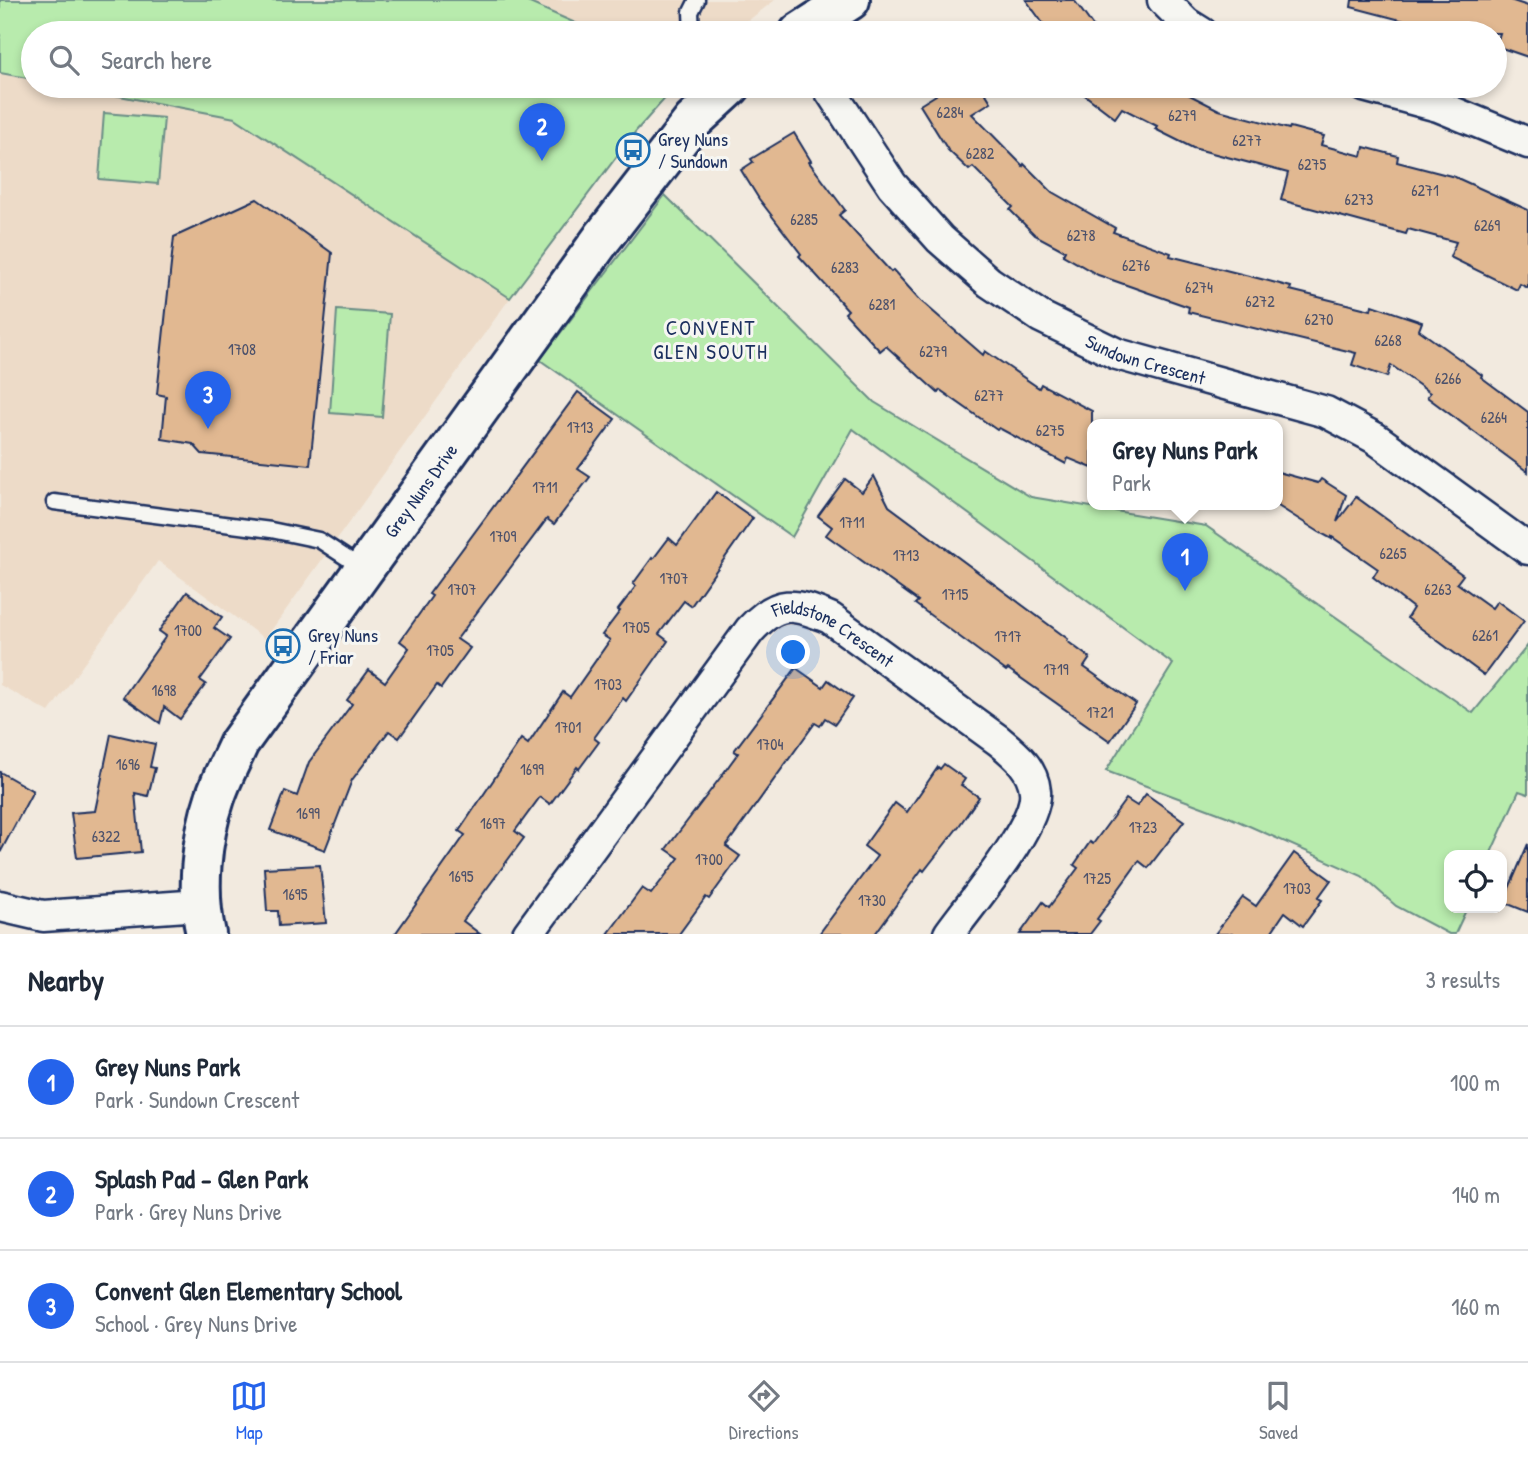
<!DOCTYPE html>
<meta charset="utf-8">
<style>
:root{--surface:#fff;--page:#f2f2f3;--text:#1f2937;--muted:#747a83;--line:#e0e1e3;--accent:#2563eb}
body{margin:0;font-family:"Patrick Hand",sans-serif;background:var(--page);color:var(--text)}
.controls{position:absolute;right:21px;bottom:21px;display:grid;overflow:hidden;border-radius:14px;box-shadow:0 4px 10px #0003}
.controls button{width:63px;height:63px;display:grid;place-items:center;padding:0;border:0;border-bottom:2px solid var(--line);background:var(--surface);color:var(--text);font:35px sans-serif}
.you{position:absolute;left:794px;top:653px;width:24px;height:24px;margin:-18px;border:5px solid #fff;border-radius:50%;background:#1a73e8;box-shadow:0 0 0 10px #1a73e833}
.badge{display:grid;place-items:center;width:46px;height:46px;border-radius:50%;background:var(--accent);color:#fff;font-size:23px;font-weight:700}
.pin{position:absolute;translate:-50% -58px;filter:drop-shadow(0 2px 4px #0008)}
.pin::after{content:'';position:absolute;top:37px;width:24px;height:21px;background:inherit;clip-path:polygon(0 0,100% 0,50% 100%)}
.popup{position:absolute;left:1087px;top:419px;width:196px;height:91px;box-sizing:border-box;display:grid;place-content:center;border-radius:14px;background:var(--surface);filter:drop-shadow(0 2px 5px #0005);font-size:23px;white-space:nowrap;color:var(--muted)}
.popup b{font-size:26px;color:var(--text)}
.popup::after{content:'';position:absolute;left:50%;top:100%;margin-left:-14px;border:14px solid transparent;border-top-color:var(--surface)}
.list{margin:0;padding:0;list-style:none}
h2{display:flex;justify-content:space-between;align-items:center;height:91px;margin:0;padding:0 28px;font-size:30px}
h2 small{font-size:23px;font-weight:400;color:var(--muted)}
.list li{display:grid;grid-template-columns:46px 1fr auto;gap:21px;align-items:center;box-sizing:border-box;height:112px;padding:0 28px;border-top:2px solid var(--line)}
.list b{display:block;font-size:26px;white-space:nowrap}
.list p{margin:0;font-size:23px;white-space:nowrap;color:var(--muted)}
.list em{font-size:23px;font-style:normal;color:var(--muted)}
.icon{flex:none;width:38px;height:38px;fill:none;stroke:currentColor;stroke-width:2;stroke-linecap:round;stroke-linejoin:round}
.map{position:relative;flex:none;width:1528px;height:934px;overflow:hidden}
.search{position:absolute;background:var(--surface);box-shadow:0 4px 10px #0003;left:21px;right:21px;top:21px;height:77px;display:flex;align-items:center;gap:18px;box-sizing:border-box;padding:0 24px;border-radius:38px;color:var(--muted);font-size:26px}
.sheet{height:427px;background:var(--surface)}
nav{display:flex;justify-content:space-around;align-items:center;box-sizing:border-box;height:98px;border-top:2px solid var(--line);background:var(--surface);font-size:19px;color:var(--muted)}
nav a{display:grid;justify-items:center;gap:4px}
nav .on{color:var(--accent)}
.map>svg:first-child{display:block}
.built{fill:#eddbc8}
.green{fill:#b8ebad;stroke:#6a8d86;stroke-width:2}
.building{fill:#e1b891;stroke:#1b2f5e;stroke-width:2}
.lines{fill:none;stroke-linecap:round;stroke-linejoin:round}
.lane-casing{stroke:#1b2f5e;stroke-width:19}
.street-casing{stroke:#1b2f5e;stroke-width:35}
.secondary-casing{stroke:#1b2f5e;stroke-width:44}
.lane{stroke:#f6f6f2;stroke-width:14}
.street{stroke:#f6f6f2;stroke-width:30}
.secondary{stroke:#f6f6f2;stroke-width:38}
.labels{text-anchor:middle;stroke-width:6;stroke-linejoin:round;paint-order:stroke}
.number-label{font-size:16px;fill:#4c516b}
.poi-label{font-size:19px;fill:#1b2f5e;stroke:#f6f6f2;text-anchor:start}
.street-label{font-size:19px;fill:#1b2f5e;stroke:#f6f6f2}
.neighbourhood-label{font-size:21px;letter-spacing:2px;fill:#1b2f5e;stroke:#f6f6f2}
</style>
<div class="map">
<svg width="1528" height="934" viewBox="0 0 1528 934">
<rect width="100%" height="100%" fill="#f2eadf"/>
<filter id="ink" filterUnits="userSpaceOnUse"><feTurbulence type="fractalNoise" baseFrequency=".0143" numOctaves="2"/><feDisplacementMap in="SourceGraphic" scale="14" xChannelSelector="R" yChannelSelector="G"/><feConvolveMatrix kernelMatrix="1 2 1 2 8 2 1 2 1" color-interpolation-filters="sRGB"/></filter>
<g filter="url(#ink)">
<!-- built -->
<g class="built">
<polygon points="523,0 775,0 732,33 598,33"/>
<polygon points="0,73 33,79 33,86 67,86 235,118 510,298 265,639 158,561 49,712 0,685"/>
</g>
<!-- green -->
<g class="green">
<polygon points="0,0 523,0 598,33 33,33 33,79 0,73"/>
<polygon points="67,86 676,86 636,131 510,298 235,118"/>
<polygon points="104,113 164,118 158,184 99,179"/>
<polygon points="665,195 874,402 1031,497 1206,526 1473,713 1528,645 1528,794 1519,791 1490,855 1449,855 1449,908 1467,908 1455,934 1449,934 1396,906 1362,876 1229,817 1106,771 1173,664 853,429 792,537 540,360"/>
<polygon points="337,310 390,314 382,417 330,413"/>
</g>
<!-- building -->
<g class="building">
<polygon points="1026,0 1074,0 1098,33 1050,33"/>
<polygon points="1352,0 1510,0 1528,6 1528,57 1496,46 1500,33 1434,33 1435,29 1351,7"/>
<polygon points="931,86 981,86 991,102 972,114 1023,166 1024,164 1052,192 1115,228 1113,232 1171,253 1170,256 1265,280 1291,287 1290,290 1371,310 1372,305 1422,322 1419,330 1482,375 1481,377 1528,412 1528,472 1427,397 1430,393 1391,365 1387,377 1352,365 1356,353 1188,312 1189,307 1098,275 1063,255 1065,251 1035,235 1010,210 1013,207 973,167 969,170 948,150 920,105 936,95"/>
<polygon points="1073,86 1172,86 1219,110 1289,129 1290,127 1324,136 1321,145 1362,156 1364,147 1398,156 1397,162 1455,177 1528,210 1528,288 1520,284 1517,290 1450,257 1456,242 1408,229 1406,234 1281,200 1288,173 1193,148 1155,129 1157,126 1122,108 1115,118"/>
<polygon points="794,133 811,161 809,162 845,210 839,215 891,272 893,270 921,301 983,355 985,351 1039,388 1041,384 1092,411 1092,468 1068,458 1066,464 999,428 997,430 940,390 938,393 886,346 880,351 845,313 848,310 799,256 801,254 759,199 741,170 753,162 751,159"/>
<polygon points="257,199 332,253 310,465 202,454 193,444 162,439 166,396 157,394 174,237"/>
<polygon points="578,392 615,419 578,469 590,477 554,524 547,519 457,639 470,648 441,688 437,685 399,738 389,731 352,780 325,850 270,830 285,791 297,796 309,762 352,704 347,700 369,670 385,682 409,648 400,641 432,596 429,594"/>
<polygon points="1278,472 1318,483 1321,479 1346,495 1337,522 1356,497 1463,575 1457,583 1492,608 1497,601 1524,621 1484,675 1407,618 1413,608 1373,577 1378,569 1332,537 1332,539 1319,532 1278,506"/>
<polygon points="874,476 889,506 1068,639 1067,641 1090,658 1084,667 1136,704 1110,741 1008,669 1006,671 915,604 918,601 826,535 832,527 818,516 845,479 862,492"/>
<polygon points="716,492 753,518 691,606 684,601 659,634 668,641 626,701 623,698 594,738 599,742 579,769 577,767 550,804 540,797 515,831 524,838 463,921 480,934 395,934 465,835 459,831 521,739 528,744 563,692 570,697 610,640 602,635 620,611 618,610 636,586 633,584 652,558 653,559 669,538 677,545"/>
<polygon points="187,592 222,617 214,628 230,639 200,680 206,684 180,719 164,707 160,723 123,697 166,636 159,631"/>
<polygon points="796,668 823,687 828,680 853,698 835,724 825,718 820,726 815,723 726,846 740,856 709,899 706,897 679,934 608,934 642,888 651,894 679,858 666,849 720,778 738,753 734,751"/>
<polygon points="111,734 155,744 150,767 155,768 148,796 135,793 141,852 77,858 71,813 95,811"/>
<polygon points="944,764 965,779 961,785 979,797 959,826 924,871 922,869 875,934 819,934 877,856 864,846 895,803 907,812 938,767 940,769"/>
<polygon points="0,772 33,791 0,853"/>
<polygon points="1146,794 1184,821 1148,868 1139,861 1097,919 1100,921 1090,934 1020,934 1043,902 1049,907 1078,868 1074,865 1090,842 1093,844 1126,799 1137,806"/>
<polygon points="1528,844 1528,912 1503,902"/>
<polygon points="1294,853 1331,880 1318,898 1322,900 1303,926 1285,912 1270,934 1215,934 1243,897 1256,906"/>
<polygon points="320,865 326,923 279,926 278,911 267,911 264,868"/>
</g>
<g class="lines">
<defs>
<g id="lane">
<polyline points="692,33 691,12 697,0"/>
<polyline points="54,502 271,530 319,540 362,568"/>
</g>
<g id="street">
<polyline points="1163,0 1186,23 1202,33"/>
<path id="s1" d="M827 86 892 185 940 239 989 282 1041 317 1117 354 1326 412 1375 438 1528 549"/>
<polyline points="1364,86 1438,106 1528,143"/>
<polyline points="0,906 43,916 201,905"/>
<path id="s2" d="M528 934 750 630C778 599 794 603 830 618L998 740C1015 754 1033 768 1035 791 1039 825 970 904 949 934"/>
</g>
<g id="secondary">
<polyline points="799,33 850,0"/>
<path id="s3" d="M206 934C196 892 201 839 215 798 221 779 231 761 239 743L603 237 693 121 731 86"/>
</g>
</defs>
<!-- lane casing -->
<use href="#lane" class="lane-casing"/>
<!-- street casing -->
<use href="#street" class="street-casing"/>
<!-- secondary casing -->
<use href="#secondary" class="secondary-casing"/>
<!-- lane -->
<use href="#lane" class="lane"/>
<!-- street -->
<use href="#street" class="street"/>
<!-- secondary -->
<use href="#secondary" class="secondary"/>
</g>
</g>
<!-- icons -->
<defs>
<symbol id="bus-ring" viewBox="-11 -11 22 22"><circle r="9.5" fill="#f6f6f2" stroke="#1f6fb2" stroke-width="1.5"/><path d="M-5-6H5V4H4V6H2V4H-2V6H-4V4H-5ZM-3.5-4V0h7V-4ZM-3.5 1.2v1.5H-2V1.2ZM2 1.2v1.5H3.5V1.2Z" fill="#1f6fb2"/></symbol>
</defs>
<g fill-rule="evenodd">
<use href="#bus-ring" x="614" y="131" width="38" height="38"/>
<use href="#bus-ring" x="264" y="627" width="38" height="38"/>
</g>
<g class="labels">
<!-- number labels -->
<g class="number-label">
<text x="950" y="118">6284</text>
<text x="1182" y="121">6279</text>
<text x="1247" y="146">6277</text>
<text x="980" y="159">6282</text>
<text x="1312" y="170">6275</text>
<text x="1425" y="196">6271</text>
<text x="1359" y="205">6273</text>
<text x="804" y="225">6285</text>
<text x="1487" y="231">6269</text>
<text x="1081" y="241">6278</text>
<text x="1136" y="271">6276</text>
<text x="845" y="273">6283</text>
<text x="1199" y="293">6274</text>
<text x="1260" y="307">6272</text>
<text x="882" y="310">6281</text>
<text x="1319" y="325">6270</text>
<text x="1388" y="346">6268</text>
<text x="242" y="355">1708</text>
<text x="933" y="357">6279</text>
<text x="1448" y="384">6266</text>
<text x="989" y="401">6277</text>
<text x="1494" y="423">6264</text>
<text x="580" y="433">1713</text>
<text x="1050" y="436">6275</text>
<text x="545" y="493">1711</text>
<text x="852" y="528">1711</text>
<text x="503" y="542">1709</text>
<text x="1393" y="559">6265</text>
<text x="906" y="561">1713</text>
<text x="674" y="584">1707</text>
<text x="462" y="595">1707</text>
<text x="1438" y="595">6263</text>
<text x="955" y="600">1715</text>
<text x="636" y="633">1705</text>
<text x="188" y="636">1700</text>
<text x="1485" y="641">6261</text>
<text x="1008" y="642">1717</text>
<text x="440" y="656">1705</text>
<text x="1056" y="675">1719</text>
<text x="608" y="690">1703</text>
<text x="164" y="696">1698</text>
<text x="1100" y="718">1721</text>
<text x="568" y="733">1701</text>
<text x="770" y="750">1704</text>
<text x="128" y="770">1696</text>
<text x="532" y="775">1699</text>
<text x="308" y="819">1699</text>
<text x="493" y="829">1697</text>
<text x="1143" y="833">1723</text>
<text x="106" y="842">6322</text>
<text x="709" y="865">1700</text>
<text x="461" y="882">1695</text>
<text x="1097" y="884">1725</text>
<text x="1297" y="894">1703</text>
<text x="295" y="900">1695</text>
<text x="872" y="906">1730</text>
</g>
<!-- poi labels -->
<g class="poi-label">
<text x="658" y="146">Grey Nuns<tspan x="658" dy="22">/ Sundown</tspan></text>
<text x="308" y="642">Grey Nuns<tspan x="308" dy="22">/ Friar</tspan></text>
</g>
<!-- street labels -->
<g class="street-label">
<text dy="7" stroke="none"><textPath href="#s1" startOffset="432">Sundown Crescent</textPath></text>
<text dy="7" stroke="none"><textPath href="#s3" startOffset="509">Grey Nuns Drive</textPath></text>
<text dy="7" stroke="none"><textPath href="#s2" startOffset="474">Fieldstone Crescent</textPath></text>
</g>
<!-- neighbourhood labels -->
<g class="neighbourhood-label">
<text x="711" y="335">CONVENT<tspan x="711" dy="24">GLEN SOUTH</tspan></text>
</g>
</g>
</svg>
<div class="controls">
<button><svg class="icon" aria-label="locate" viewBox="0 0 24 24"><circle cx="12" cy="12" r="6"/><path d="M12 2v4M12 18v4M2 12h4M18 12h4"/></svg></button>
</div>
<div class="you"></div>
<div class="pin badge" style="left:1185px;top:591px">1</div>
<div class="popup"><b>Grey Nuns Park</b>Park</div>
<div class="pin badge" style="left:542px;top:161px">2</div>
<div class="pin badge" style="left:208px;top:429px">3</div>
<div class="search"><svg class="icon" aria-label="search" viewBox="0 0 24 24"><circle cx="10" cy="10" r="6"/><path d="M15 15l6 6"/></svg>Search here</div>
</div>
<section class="sheet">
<h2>Nearby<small>3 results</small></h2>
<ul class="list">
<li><span class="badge">1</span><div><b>Grey Nuns Park</b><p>Park · Sundown Crescent</p></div><em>100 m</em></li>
<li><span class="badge">2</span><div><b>Splash Pad - Glen Park</b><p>Park · Grey Nuns Drive</p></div><em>140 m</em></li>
<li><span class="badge">3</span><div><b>Convent Glen Elementary School</b><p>School · Grey Nuns Drive</p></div><em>160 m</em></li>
</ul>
</section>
<nav>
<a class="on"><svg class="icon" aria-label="map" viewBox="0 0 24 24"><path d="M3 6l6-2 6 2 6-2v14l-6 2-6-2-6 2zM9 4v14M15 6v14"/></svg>Map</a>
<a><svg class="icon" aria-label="directions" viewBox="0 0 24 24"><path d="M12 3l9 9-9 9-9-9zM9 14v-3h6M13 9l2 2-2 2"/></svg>Directions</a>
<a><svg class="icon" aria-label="saved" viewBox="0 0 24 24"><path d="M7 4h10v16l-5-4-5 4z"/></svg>Saved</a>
</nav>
